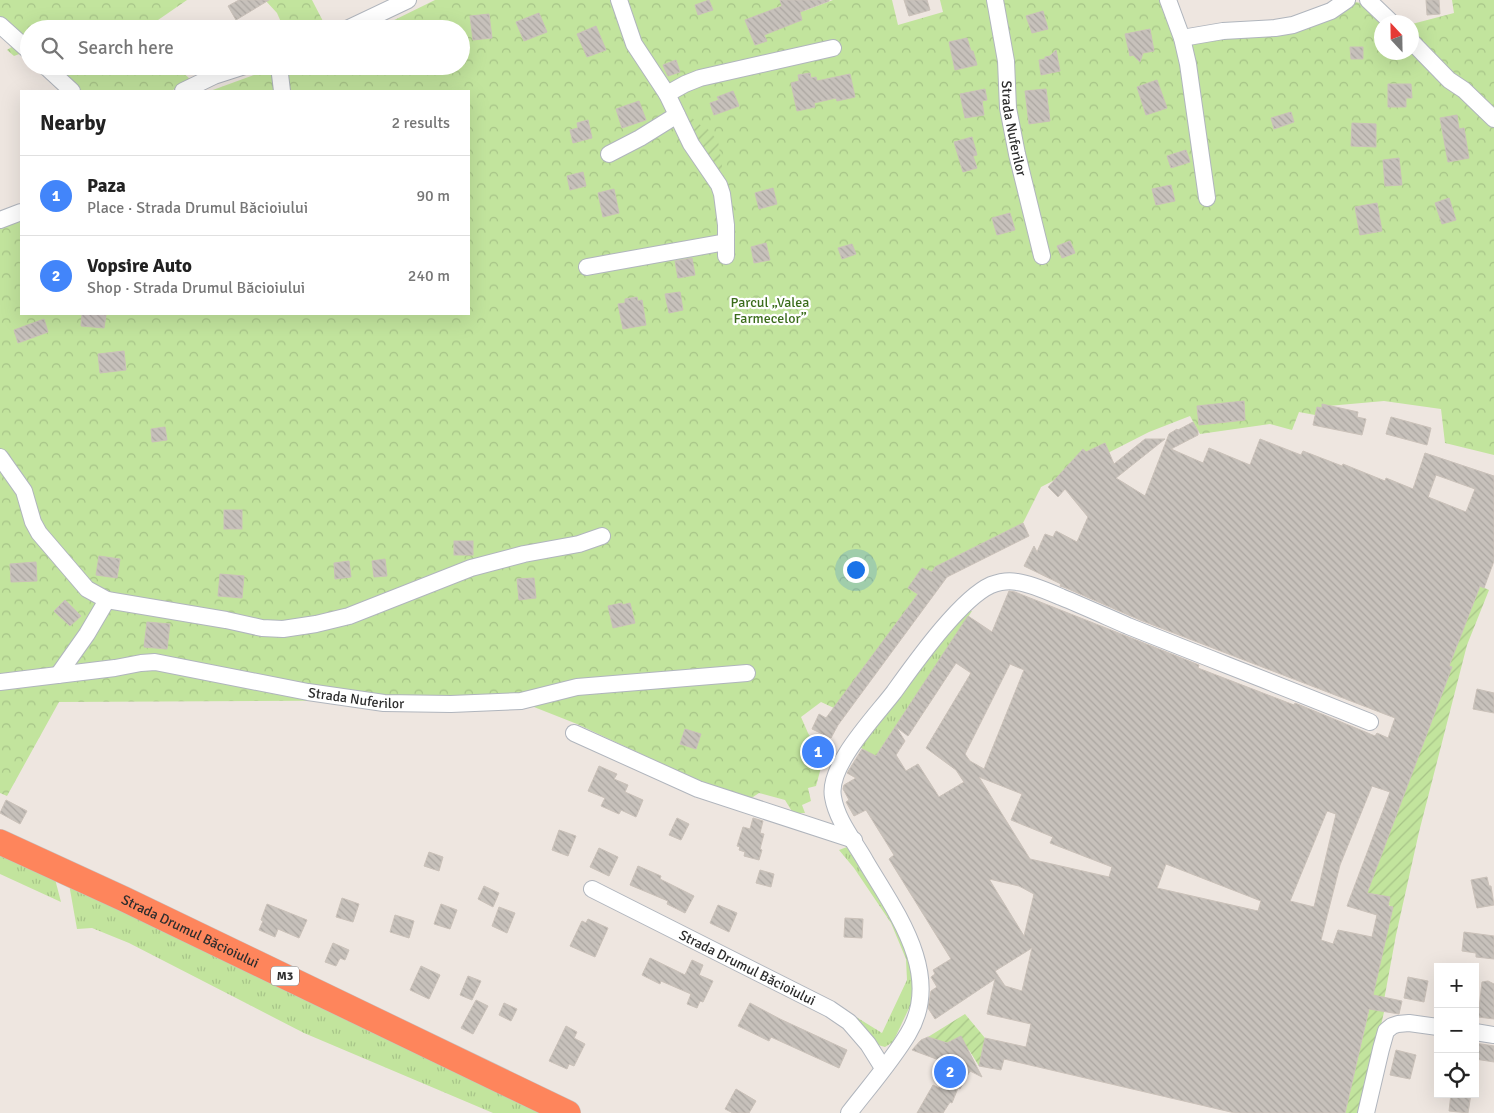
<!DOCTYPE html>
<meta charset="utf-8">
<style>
:root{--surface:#fff;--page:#f2f2f2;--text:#222;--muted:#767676;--line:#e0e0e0;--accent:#4285fa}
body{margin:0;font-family:Signika,sans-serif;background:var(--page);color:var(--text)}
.controls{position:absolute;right:15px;bottom:15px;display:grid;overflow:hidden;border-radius:0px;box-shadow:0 5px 20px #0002}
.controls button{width:45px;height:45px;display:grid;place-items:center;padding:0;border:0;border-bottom:1px solid var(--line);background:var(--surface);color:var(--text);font:25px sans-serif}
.compass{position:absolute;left:1374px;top:15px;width:45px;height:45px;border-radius:50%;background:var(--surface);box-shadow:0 5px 20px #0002;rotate:338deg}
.you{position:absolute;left:855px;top:569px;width:18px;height:18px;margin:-12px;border:4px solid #fff;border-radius:50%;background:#1a73e8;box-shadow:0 0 0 8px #1a73e833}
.badge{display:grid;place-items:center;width:32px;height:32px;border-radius:50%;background:var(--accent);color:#fff;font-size:16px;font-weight:700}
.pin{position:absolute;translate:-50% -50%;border:2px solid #fff;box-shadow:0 1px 5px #0006}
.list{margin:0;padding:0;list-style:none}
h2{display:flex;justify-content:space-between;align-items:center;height:65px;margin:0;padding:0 20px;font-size:21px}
h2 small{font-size:16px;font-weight:400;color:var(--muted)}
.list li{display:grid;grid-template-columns:32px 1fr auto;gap:15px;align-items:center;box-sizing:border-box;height:80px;padding:0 20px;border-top:1px solid var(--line)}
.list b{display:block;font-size:19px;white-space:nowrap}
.list p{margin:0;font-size:16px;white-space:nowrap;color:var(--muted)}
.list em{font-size:16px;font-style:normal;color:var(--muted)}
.icon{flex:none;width:28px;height:28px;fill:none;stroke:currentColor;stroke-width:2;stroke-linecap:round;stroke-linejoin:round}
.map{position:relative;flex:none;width:1494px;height:1113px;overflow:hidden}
.search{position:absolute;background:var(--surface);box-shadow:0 5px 20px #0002;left:20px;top:20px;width:450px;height:55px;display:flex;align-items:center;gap:12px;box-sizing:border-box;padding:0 18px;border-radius:28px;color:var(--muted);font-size:19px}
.panel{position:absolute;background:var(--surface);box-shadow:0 5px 20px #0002;left:20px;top:90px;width:450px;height:225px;border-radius:0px}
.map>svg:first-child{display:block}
.grass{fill:url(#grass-tufts)}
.forest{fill:url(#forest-crowns)}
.garden{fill:url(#garden-furrows)}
.building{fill:url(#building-back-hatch);stroke:#cac1b9;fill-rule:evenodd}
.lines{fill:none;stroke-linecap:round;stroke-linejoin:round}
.minor-casing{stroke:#b0b5bd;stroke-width:18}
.highway-casing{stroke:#c4c4c4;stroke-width:26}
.minor{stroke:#fff;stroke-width:16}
.highway{stroke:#fe855c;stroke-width:25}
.labels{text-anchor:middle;stroke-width:4.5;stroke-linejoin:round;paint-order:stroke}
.shield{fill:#fff;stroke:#6c6c6c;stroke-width:1}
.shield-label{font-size:12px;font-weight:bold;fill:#2d2d2d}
.street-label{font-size:14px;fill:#2d2d2d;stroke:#fff}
.park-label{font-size:14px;fill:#3a6c1b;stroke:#fff}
</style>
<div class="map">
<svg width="1494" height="1113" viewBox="0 0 1494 1113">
<defs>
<pattern id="grass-tufts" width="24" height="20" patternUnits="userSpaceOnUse" patternTransform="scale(1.25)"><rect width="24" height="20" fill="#c2e49d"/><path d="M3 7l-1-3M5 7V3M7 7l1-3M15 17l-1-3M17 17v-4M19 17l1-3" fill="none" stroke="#a7c488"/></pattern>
<pattern id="forest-crowns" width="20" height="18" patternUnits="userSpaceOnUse" patternTransform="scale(1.25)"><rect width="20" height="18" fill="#c2e49d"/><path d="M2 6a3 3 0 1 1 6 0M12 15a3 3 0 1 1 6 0" fill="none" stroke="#a7c488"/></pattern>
<pattern id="garden-furrows" width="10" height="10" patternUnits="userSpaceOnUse" patternTransform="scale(1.25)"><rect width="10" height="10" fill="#c2e49d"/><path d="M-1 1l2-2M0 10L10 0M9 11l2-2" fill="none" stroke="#a7c488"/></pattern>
<pattern id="building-back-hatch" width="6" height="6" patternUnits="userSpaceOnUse" patternTransform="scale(1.25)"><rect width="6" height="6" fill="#c7c1bb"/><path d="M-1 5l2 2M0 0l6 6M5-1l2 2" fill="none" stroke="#aba6a1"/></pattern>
</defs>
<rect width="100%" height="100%" fill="#eee6e0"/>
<!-- grass -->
<g class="grass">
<polygon points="969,611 972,611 860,780 856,778 870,753 859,747 965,613"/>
<polygon points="847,847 863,866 900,930 914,972 911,1004 893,1042 885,1047 878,1045 840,1007 882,1033 907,980 906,959 891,923 854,868 839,850"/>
<polygon points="0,851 55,879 61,902 0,874"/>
<polygon points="69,884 543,1113 493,1113 304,1033 129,943 92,928 77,929"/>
</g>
<!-- forest -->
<g class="forest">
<polygon points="0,0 187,0 145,29 29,29 29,60 22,53 14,56 7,50 13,46 0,34"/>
<polygon points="265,0 312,0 327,29 284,29 277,13"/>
<polygon points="435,0 800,0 804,11 833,0 892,0 898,25 943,12 940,0 1175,0 1185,33 1270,25 1355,2 1361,3 1382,22 1382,52 1412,52 1412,24 1454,13 1452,0 1494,0 1494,455 1445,443 1441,409 1384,401 1328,406 1323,404 1322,408 1317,407 1315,415 1299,412 1292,430 1270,424 1200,434 1190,416 1149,432 1041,487 1023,523 935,567 932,572 922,569 909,587 918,594 834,708 821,702 801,717 808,733 816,746 810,758 822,764 816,786 808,788 811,801 802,805 805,813 793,813 785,800 759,793 750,799 705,784 577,724 506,696 469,700 59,702 7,796 0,793 0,228 21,220 21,314 469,314 469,91 210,91 279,66 461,66 461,29 376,29"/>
<polygon points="36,66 176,66 191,80 171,91 64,91"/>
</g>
<!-- garden -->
<g class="garden">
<polygon points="692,118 704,128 706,127 718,141 730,216 687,122"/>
<polygon points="1480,586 1489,590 1467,645 1419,832 1396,935 1382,1011 1384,1012 1361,1113 1345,1113 1393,907 1388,905 1390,897 1367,893 1452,667 1449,666"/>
<polygon points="965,1014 985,1038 979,1066 969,1050 928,1037"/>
</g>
<!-- building -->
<g class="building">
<polygon points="239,0 269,0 236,20 228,6"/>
<polygon points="709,0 713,10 698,15 695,5"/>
<polygon points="780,0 829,0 829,1 800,12 802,20 764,35 767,41 755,45 745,20 782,6"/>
<polygon points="904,0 927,0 930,10 909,16"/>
<polygon points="1426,0 1439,0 1440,14 1427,15"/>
<polygon points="1043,11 1048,29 1032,33 1026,16"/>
<polygon points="539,13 547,32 524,41 516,22"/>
<polygon points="489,14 492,38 473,40 470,16"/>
<polygon points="596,26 606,50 587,57 577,34"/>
<polygon points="1150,29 1154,51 1143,53 1140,62 1133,55 1130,56 1125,34"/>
<polygon points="967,38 971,51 973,51 977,65 955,70 949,42"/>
<polygon points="1350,47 1363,47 1363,59 1351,59"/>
<polygon points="1056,50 1060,71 1041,75 1039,60 1045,59 1045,57 1050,56"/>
<polygon points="676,60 680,72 668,76 663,65"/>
<polygon points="810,73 811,78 816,77 817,81 850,74 855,97 837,101 836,98 814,103 815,107 797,111 791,83 799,81 798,75"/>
<polygon points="1157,80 1167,108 1146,115 1137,87"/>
<polygon points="1388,84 1411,84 1412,98 1406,98 1406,107 1388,107"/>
<polygon points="985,89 987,100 982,101 984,115 965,118 960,94"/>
<polygon points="1046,89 1050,121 1029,124 1025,91"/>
<polygon points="733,91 739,106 714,115 710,103 719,100 717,97"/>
<polygon points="639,101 646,120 622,128 616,109"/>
<polygon points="1291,112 1294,122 1274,129 1271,118"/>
<polygon points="1457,115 1459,129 1464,128 1469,158 1448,162 1440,118"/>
<polygon points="588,120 592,138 573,143 570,130 578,128 577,123"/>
<polygon points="1352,123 1376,124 1376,147 1351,146"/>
<polygon points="972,137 977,155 973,156 977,168 963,172 954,142"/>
<polygon points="1186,150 1190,162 1171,168 1167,156"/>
<polygon points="1399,158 1402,185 1385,186 1383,160"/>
<polygon points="583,172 586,186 570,190 567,176"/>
<polygon points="1171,185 1175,201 1156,205 1152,189"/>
<polygon points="773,188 777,204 759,209 755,193"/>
<polygon points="614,189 619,213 603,217 598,193"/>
<polygon points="1449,198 1456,220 1442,224 1435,203"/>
<polygon points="1377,203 1382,231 1360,235 1355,207"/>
<polygon points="1010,213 1015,230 997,235 992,218"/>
<polygon points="1070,241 1075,253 1062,258 1057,246"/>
<polygon points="766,243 770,260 754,263 751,247"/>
<polygon points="852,244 856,254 842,259 838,248"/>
<polygon points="692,258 695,275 678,278 675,261"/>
<polygon points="680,292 683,310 669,313 665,294"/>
<polygon points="637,297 638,301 642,300 646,325 623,329 618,304 625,303 625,299"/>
<polygon points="82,314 106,315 104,328 81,326"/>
<polygon points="44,319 48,332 18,343 14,330"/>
<polygon points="124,351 126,370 100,373 98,354"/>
<polygon points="1244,401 1245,420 1199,425 1197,406"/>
<polygon points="1322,404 1358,412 1357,417 1366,419 1362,435 1313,425 1317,407 1322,408"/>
<polygon points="1391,417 1431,428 1427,445 1386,434"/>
<path d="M1193 422 1198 431V435L1171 449 1203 463 1209 448 1250 465 1260 439 1301 455 1303 451 1342 466 1343 464 1385 481 1386 478 1413 489 1425 453 1494 476V561L1484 588 1480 586 1449 666 1452 667 1367 893 1390 897 1388 906 1393 907 1373 995 1402 1001 1399 1014 1369 1009 1345 1113H1235L1004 1059 1001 1070 979 1066 985 1038 1026 1047 1031 1024 987 1014 995 979 935 1019 928 1008 931 991 937 987 931 977 935 974 933 970 951 959 889 859 894 855 866 810 854 816 846 802 849 800 843 789 844 785 856 778 847 773 862 749 876 756 968 616 992 632 1009 591 1015 592 1159 649 1199 665 1198 668 1294 705 1295 703 1375 736 1377 733 1388 738 1395 718 1140 620 1066 588 1060 586 1061 584 1024 566 1034 546 1037 552 1045 534 1053 537 1056 531 1077 542 1088 517 1065 489 1058 497 1048 487 1083 449 1086 452 1105 443 1114 464 1145 439H1165L1116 478 1145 496 1169 434 1177 429 1178 430ZM1436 475 1475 489 1466 512 1428 497ZM956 663 971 673 926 748 956 770 964 782 939 797 918 764 906 771 896 755 905 741 896 727 908 736ZM1010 664 1024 670 984 769 970 761 965 754ZM979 777 1022 794 1011 820 1053 837 1050 843 1112 867 1109 877 1030 859ZM1372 786 1390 792 1347 906 1377 915 1372 937 1338 930 1333 944 1321 940 1340 865ZM1327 811 1336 814 1314 907 1290 901ZM1166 864 1261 901 1258 911 1157 888ZM989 879 1019 886 1034 894 1024 936ZM1032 948 1022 991 1005 986 995 971Z"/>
<polygon points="165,427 167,440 152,442 151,429"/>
<rect x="224" y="510" width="18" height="19"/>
<polygon points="1023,523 1029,536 947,577 838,725 831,738 812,729 819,714 826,718 918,594 908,588 922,568 932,572 935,567"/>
<rect x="454" y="541" width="19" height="14"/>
<polygon points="99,556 120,559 117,578 96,575"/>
<polygon points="385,559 387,576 374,577 372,561"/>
<polygon points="349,561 351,577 335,579 334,563"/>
<polygon points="36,562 37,581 11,582 10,564"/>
<polygon points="220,574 244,576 242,598 218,596"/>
<polygon points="534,578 536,598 519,600 517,579"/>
<polygon points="65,600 81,616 70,626 54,611"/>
<polygon points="622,603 622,605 630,603 635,623 613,628 608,606"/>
<polygon points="147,622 170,624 167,649 144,647"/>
<polygon points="1477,689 1494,693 1494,713 1473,709"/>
<polygon points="685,729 701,734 696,749 680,744"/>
<polygon points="599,766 617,774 614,779 628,785 625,792 643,800 636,817 621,810 619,814 601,806 605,798 588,791"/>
<polygon points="6,800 27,811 20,824 0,813"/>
<polygon points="677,818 689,824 681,840 669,835"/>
<polygon points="753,818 763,821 760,833 764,834 760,849 762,850 759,860 744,856 745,852 739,850 740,847 737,846 743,827 750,829"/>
<polygon points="559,830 576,836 568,856 552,850"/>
<polygon points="599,848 618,857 609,876 590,867"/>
<polygon points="429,852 443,857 439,871 424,866"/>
<polygon points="638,866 661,876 660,879 694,896 685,913 667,904 668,901 630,885"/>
<polygon points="760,870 774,874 771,887 756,883"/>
<polygon points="1487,877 1489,886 1491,886 1494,905 1477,908 1471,880"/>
<polygon points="484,886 499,893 493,907 478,899"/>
<polygon points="342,898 359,904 353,922 336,917"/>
<polygon points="267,904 307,920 299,938 278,929 275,937 259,930 263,921 261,920"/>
<polygon points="441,904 457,910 450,929 434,924"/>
<polygon points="718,905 737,913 729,932 710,923"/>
<polygon points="499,907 515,913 507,933 492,926"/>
<polygon points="395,915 414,921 409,938 390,932"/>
<polygon points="845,918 863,919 862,938 844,937"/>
<polygon points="588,919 608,928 595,957 570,946 582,921 586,923"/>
<polygon points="1464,932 1494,936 1494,959 1476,957 1476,953 1462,951"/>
<polygon points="333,943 349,950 345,960 340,958 336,966 325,962"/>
<polygon points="650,958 685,975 692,960 703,965 699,975 713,981 703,1002 700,1001 697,1008 687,1004 691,994 661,981 660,984 642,975"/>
<polygon points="421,966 440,975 429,999 410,990"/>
<polygon points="468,976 481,981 472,1000 460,995"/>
<polygon points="1408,977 1428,981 1424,1002 1404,998"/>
<polygon points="1488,981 1494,984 1494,1019 1478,1017 1482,982"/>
<polygon points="476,1000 488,1006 473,1034 461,1028"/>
<polygon points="504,1003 517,1009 511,1021 499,1015"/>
<polygon points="750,1003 780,1019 847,1050 839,1068 771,1037 769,1041 738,1026"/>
<polygon points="566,1026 577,1032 574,1038 585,1044 574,1066 569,1064 567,1069 549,1061"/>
<polygon points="961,1036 982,1077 970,1071 960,1089 958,1088 952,1103 950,1102 943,1113 917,1113 933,1085 939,1088 947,1063 912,1050 921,1040 928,1037 947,1043"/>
<polygon points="1475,1043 1494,1046 1494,1062 1475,1059"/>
<polygon points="1396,1050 1416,1055 1410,1079 1390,1075"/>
<polygon points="736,1089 756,1101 749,1113 733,1113 725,1109"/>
<polygon points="1451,1094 1471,1094 1468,1113 1449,1111"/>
</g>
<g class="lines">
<defs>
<g id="minor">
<polyline points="619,0 634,44 667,94 691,144 719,185 722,194 726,225 726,256"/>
<path id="s1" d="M995 0 1006 61 1008 108 1017 154 1042 256"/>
<polyline points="1168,0 1182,38 1188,64 1207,198"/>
<polyline points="1368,0 1391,22"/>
<polyline points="0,25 29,51"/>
<polyline points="347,29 408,0"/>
<polyline points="1182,38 1223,31 1275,28 1293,25 1331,11 1347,0"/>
<polyline points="1412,42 1449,80 1464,90 1494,119"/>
<polyline points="45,66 72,91"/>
<polyline points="279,66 282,91"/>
<polyline points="183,91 214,76 245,66"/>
<polyline points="667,94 685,84 700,78 833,48"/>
<polyline points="609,154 640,138 677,115"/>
<polyline points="0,220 21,212"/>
<polyline points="587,267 726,242"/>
<polyline points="0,457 24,491 33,522 39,533 87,589 107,600 226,620 262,628 283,629 316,624 349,616 471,568 524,554 579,544 602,536"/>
<polyline points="58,675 87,634 107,600"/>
<path id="s2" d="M0 682 115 668 141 663 155 662 308 692 384 703 451 704 521 701 577 687 747 673"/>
<polyline points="574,733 698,789 854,840"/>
<path id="s3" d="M592 889 830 1009 849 1022 868 1044 883 1068"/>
<polyline points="1475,1032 1494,1035"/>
<path d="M849 1113C869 1087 891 1062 908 1034 944 975 895 911 866 862 855 842 837 821 833 797 827 766 875 717 894 692 915 663 960 599 991 585 999 582 1008 580 1017 582 1031 584 1047 591 1061 597 1083 606 1105 616 1128 626 1208 658 1289 689 1370 722"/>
<polyline points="1366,1113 1381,1049 1386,1031 1392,1026 1398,1024 1409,1023 1438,1027"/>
</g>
<g id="highway">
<path id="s4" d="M0 842 124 899 568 1113"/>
</g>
</defs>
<!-- minor casing -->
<use href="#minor" class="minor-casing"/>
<!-- highway casing -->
<use href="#highway" class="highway-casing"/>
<!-- minor -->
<use href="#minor" class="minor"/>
<!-- highway -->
<use href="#highway" class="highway"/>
</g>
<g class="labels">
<!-- shield labels -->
<rect class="shield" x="271" y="966.5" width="28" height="19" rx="4"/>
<g class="shield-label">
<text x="285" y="980">M3</text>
</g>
<!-- street labels -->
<g class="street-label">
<text dy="5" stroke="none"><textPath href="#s1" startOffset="130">Strada Nuferilor</textPath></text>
<text dy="5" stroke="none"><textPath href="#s2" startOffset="361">Strada Nuferilor</textPath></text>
<text dy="5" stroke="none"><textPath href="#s4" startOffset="210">Strada Drumul Băcioiului</textPath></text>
<text dy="5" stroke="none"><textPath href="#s3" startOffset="174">Strada Drumul Băcioiului</textPath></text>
</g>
<!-- park labels -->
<g class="park-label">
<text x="770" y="307">Parcul „Valea<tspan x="770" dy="16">Farmecelor”</tspan></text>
</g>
</g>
</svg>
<div class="controls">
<button>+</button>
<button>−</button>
<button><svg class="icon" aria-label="locate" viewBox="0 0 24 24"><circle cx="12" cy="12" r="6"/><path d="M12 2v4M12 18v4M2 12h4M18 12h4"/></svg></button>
</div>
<svg class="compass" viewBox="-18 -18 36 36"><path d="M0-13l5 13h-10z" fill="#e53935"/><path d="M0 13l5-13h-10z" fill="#767676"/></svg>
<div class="you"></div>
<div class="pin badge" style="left:818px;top:752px">1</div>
<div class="pin badge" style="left:950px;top:1072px">2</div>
<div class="search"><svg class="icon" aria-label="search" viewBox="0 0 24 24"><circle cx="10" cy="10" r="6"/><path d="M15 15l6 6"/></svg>Search here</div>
<section class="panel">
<h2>Nearby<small>2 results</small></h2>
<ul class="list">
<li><span class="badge">1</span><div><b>Paza</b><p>Place · Strada Drumul Băcioiului</p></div><em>90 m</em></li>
<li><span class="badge">2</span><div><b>Vopsire Auto</b><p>Shop · Strada Drumul Băcioiului</p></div><em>240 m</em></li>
</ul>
</section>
</div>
